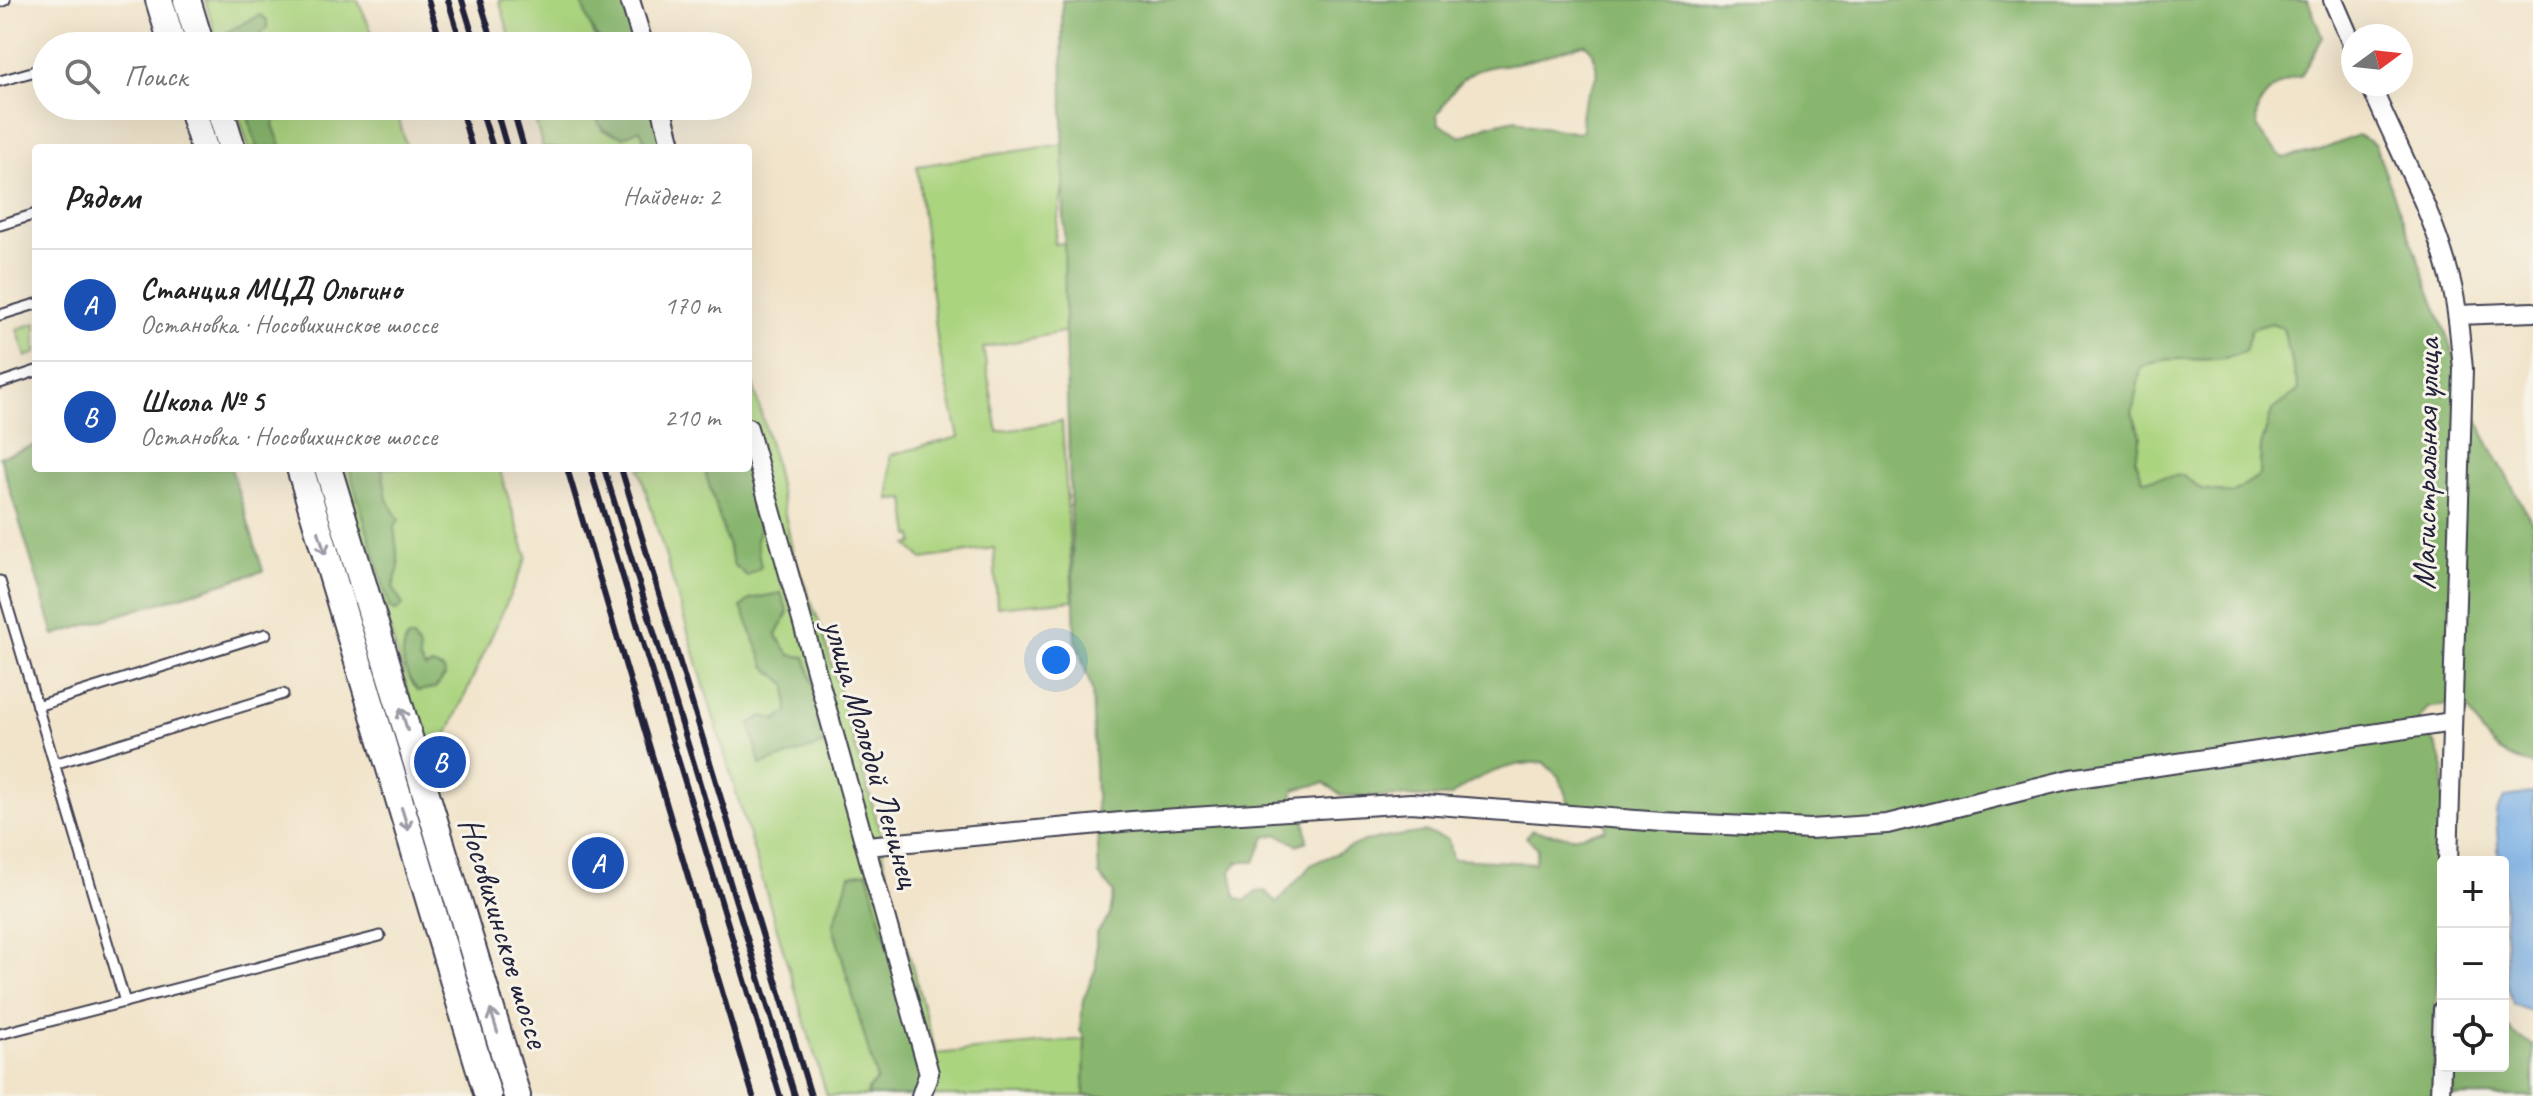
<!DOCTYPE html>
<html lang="ru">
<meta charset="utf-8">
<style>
:root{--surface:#fff;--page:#f6f6f6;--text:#222;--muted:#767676;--line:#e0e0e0;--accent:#d1495b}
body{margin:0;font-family:Caveat,sans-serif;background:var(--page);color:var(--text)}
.controls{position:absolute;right:24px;bottom:24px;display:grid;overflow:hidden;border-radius:8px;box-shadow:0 8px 32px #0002}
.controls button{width:72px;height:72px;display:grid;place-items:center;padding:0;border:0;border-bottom:2px solid var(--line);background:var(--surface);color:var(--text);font:40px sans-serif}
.compass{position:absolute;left:2341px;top:24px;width:72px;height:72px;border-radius:50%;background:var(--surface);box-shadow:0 8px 32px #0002;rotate:75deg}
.you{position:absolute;left:1056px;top:660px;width:28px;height:28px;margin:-20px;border:6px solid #fff;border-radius:50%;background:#1a73e8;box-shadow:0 0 0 12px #1a73e833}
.badge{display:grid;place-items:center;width:52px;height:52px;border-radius:50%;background:var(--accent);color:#fff;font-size:26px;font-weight:700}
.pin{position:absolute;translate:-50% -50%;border:4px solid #fff;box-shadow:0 2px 8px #0006}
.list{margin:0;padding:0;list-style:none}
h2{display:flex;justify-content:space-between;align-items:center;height:104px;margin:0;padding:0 32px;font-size:34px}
h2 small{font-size:26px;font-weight:400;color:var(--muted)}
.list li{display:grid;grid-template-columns:52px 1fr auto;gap:24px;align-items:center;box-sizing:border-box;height:112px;padding:0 32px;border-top:2px solid var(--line)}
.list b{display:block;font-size:30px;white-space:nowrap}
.list p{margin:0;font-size:26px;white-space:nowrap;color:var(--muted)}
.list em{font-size:26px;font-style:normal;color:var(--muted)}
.icon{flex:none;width:44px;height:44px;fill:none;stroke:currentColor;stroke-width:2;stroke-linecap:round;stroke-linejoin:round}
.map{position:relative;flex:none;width:2533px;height:1096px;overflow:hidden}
.search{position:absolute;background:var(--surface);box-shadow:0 8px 32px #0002;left:32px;top:32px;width:720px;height:88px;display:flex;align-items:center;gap:20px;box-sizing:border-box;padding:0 28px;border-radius:44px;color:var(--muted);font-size:30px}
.panel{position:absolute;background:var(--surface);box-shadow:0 8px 32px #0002;left:32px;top:144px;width:720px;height:328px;border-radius:8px}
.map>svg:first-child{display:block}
.green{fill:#abd47f;stroke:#667b5d;stroke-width:2;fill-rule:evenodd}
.forest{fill:#88b66e;stroke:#556c54;stroke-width:2;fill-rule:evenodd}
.water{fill:#76ade5;stroke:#4c6890;stroke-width:2}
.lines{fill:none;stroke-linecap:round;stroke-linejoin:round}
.service-casing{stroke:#413f50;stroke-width:13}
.minor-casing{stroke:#413f50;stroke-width:22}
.secondary-casing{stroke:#413f50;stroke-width:30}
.service{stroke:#fff;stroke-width:9}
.minor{stroke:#fff;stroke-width:18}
.secondary{stroke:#fff;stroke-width:26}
.rail{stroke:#22223b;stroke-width:6}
.oneway{stroke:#9c9ca7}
.labels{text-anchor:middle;stroke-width:6;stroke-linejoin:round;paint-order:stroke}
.street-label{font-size:34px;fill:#22223b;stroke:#f7f3e8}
</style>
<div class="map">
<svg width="2533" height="1096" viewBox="0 0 2533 1096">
<rect width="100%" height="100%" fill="#f7f3e8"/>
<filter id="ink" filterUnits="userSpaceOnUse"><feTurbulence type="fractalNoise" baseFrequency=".0125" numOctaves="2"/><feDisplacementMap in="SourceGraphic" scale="16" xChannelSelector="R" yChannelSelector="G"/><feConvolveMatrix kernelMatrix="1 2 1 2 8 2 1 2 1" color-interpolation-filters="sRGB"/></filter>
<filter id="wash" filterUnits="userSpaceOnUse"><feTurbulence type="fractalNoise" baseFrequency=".006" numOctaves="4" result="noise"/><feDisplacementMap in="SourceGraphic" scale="32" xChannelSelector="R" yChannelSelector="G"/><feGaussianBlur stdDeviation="1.8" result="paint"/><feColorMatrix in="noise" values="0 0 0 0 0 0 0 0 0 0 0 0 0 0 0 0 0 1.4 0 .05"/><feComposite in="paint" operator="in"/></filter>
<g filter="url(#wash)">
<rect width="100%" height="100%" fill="#f1e4ca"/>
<!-- green -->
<g class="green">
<polygon points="205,0 358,0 378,46 219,46"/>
<polygon points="499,0 581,0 594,36 608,46 513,46"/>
<polygon points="236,106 395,106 407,148 249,148"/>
<polygon points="531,106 590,106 603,130 640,129 648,148 543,148"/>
<polygon points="1070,143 1054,244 1067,243 1078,329 983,348 998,432 1062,421 1073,600 997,607 994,548 923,559 908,545 914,543 913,535 910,536 905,499 890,500 890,455 959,437 938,345 917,166"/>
<polygon points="36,323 36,353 26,357 17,329"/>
<path d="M2272 323 2283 328 2299 390 2261 446 2260 475 2232 493 2201 489 2183 475 2143 481 2135 458 2141 436 2132 413 2141 368C2179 348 2205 370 2245 351L2251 329Z"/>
<path d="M748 367 772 452 794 558 821 627 881 835 884 862 936 1054 1085 1039 1084 1096H920L833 926 877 1080 867 1091 868 1096H827L639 468H704L734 565C761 535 767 524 758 484 756 475 755 468 748 462ZM781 593 788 612 776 635 831 742 763 716 775 720 788 712 787 685 765 666Z"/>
<polygon points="342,468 499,468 527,557 445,740 424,746"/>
</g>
<!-- forest -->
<g class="forest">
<path d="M581 0H623L636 46C594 46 594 38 581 0Z"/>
<path d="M1062 0H2308L2322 37 2301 76C2277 80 2244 107 2261 134 2267 143 2276 150 2283 158L2321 150 2358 135 2375 145 2484 435 2533 524V765C2488 752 2487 740 2464 701L2428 708 2419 720 2436 745 2444 768 2433 1096H1084L1085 1039 1080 1030 1083 1000 1096 968V934L1110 915 1114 892 1099 875 1092 690 1075 637 1065 336ZM1586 44 1593 52 1598 75C1587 95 1577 108 1583 130L1578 133 1526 124 1516 119 1489 125 1461 137 1438 123 1437 115C1474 51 1487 75 1545 56 1559 52 1570 46 1586 44ZM2272 323 2283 328 2299 390 2272 410 2261 446 2260 475 2232 493 2201 489 2183 475 2143 480 2135 458 2141 436 2132 413 2141 368C2177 348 2207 370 2245 351L2251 329ZM1543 762 1559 777 1569 804 1606 816 1605 830 1572 837 1532 830 1526 837 1538 848 1535 863 1452 859 1448 839 1424 832 1364 841 1312 864 1277 903 1265 891 1256 892 1245 901 1236 898 1231 871 1238 862H1255L1265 837 1278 834 1297 845 1307 841 1303 803 1294 798V790L1324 783 1343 796 1450 797C1475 775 1511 763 1543 762Z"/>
<polygon points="261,15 267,20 267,28 260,34 265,46 228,46 226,32"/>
<polygon points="245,106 281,106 273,125 282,148 257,148"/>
<polygon points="590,106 654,106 666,148 648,148 640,129 623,137 603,130"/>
<polygon points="36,445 36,468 231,468 263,571 54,635 0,457"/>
<polygon points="748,462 754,467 764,512 756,540 761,567 747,576 734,565 704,468 748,468"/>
<polygon points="349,468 382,468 387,499 399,520 394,527 399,567 393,587 403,605 396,611 390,609"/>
<polygon points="781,593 788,612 776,635 790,655 805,657 831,742 760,765 750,723 763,716 776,720 788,712 787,685 765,666 741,607 750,599"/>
<path d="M407 638H413L420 649 419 659 425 668 433 665 444 670 445 676 435 688 418 691C405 675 398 658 407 638Z"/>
<polygon points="868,872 924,1079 920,1096 868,1096 867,1091 877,1080 833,926 850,875"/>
<polygon points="2503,1020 2514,1034 2533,1045 2533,1096 2452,1096 2452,1066 2503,1066"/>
</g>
<!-- water -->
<polygon class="water" points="2533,793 2533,1011 2530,1011 2513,1004 2507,985 2503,862 2499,862 2496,812 2505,797"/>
</g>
<g filter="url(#ink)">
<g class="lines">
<defs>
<g id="service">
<polyline points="0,2 5,0"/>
<polyline points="0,81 46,68"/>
<polyline points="0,225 36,214"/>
<polyline points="0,315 36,304"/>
<polyline points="0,383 36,371"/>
<polyline points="0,581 125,1002"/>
<polyline points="37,706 266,634"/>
<polyline points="54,764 283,694"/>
<polyline points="0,1034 380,936"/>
</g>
<g id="minor">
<polyline points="630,0 644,46"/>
<polyline points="2333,0 2353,46"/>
<path d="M2370 84C2397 147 2433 211 2450 278 2458 308 2460 338 2463 369L2448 862"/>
<polyline points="661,106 672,148"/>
<polyline points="2458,315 2533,312"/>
<polyline points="748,428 929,1073 921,1096"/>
<polyline points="867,846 1132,821 1411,803 1662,822 1810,829 1887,824 2071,779 2452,722"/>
<polyline points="2440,1096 2443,1009"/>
</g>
<g id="secondary">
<polyline points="159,0 173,46"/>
<polyline points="187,0 201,46"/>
<polyline points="191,106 204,148"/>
<polyline points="219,106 232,148"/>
<polyline points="300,468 488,1096"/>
<polyline points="328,468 517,1096"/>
</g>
</defs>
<!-- service casing -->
<use href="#service" class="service-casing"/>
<!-- minor casing -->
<use href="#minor" class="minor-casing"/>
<!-- secondary casing -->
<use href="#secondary" class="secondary-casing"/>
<!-- service -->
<use href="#service" class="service"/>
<!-- minor -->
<use href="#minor" class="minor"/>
<!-- secondary -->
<use href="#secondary" class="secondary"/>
<!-- rail -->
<g class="rail">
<polyline points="428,0 442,46"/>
<polyline points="448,0 462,46"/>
<polyline points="462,0 476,46"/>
<polyline points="480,0 494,46"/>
<polyline points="460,106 472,148"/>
<polyline points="480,106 493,148"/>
<polyline points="495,106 507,148"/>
<polyline points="512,106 524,148"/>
<polyline points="567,468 753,1096"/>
<polyline points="590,468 780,1096"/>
<polyline points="604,468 795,1096"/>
<polyline points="621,468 811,1096"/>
</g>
</g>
<!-- one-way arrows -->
<defs><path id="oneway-shaft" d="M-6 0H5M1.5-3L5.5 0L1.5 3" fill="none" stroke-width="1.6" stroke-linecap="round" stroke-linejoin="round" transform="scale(2)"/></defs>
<g class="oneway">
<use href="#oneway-shaft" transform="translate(322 543) rotate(73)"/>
<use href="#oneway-shaft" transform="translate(404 719) rotate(-107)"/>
<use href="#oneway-shaft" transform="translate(405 819) rotate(73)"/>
<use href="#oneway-shaft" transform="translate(494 1021) rotate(-107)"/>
</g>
</g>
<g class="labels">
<!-- street labels -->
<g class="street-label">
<text transform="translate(2425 464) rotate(-89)" y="12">Магистральная улица</text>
<text transform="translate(873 753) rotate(74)" y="12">улица Молодой Ленинец</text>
<text transform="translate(505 932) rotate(73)" y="12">Носовихинское шоссе</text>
</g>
</g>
</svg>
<div class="controls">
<button>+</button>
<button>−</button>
<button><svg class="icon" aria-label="locate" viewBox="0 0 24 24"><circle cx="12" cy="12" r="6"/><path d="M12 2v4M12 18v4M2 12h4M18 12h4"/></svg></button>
</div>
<svg class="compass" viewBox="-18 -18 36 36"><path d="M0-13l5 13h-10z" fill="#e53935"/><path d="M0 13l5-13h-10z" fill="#767676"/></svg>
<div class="you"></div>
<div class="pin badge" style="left:598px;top:863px;background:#1a4fb4">A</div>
<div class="pin badge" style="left:440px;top:762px;background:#1a4fb4">B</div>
<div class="search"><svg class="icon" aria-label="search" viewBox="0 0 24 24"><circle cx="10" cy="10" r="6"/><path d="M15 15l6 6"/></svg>Поиск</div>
<section class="panel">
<h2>Рядом<small>Найдено: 2</small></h2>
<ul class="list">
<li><span class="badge" style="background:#1a4fb4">A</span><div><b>Станция МЦД Ольгино</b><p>Остановка · Носовихинское шоссе</p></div><em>170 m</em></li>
<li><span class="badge" style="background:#1a4fb4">B</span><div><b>Школа № 5</b><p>Остановка · Носовихинское шоссе</p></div><em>210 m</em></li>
</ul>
</section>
</div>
